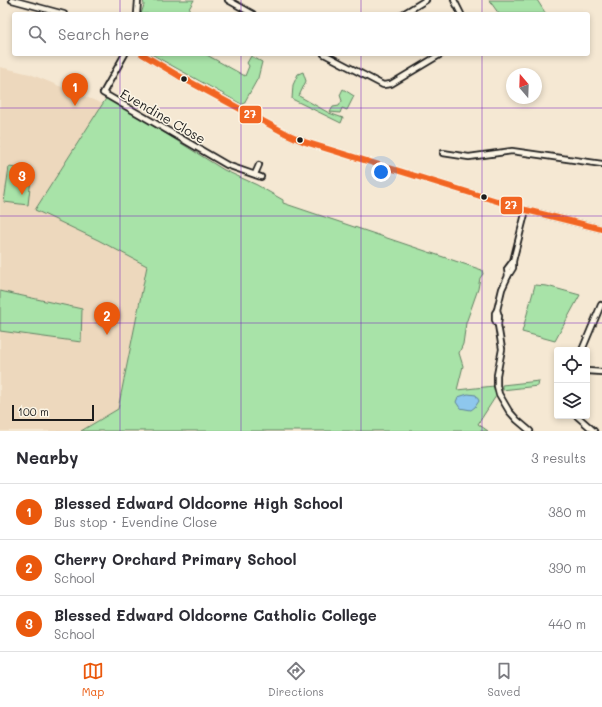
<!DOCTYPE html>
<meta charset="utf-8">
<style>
:root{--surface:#fff;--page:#f2f2f3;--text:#2b2b33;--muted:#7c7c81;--line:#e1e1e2;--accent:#ea580c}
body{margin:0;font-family:Mali,sans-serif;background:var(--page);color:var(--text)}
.controls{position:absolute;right:12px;bottom:12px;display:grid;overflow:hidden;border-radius:4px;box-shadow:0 2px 6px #0003}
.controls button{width:36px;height:36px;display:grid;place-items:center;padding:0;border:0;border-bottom:1px solid var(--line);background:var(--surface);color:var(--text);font:20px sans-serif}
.compass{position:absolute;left:506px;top:68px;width:36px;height:36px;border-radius:50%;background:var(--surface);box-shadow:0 2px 6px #0003;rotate:341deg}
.scale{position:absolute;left:12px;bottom:10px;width:82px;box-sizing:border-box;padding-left:4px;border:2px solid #1c1c1c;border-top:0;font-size:11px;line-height:14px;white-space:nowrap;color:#1c1c1c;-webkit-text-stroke:3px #fcf5e5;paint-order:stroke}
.you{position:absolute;left:381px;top:172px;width:14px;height:14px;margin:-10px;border:3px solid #fff;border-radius:50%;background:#1a73e8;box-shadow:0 0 0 6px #1a73e833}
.badge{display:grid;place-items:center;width:26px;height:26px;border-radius:50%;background:var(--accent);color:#fff;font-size:13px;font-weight:700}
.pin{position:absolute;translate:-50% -33px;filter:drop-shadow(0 1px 2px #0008)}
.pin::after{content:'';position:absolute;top:21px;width:14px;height:12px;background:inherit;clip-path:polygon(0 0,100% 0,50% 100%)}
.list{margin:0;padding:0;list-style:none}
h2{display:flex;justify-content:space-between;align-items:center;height:52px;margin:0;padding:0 16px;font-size:17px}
h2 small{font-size:13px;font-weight:400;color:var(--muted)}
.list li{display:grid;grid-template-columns:26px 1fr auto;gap:12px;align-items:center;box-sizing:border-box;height:56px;padding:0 16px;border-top:1px solid var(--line)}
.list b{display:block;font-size:15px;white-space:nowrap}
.list p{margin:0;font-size:13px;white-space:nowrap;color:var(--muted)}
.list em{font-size:13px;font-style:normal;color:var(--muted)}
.icon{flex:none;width:22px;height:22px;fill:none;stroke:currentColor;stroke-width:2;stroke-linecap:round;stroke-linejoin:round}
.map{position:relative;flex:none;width:602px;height:431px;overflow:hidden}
.search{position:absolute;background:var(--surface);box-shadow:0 2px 6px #0003;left:12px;right:12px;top:12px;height:44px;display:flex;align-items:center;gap:10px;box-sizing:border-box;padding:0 14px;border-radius:4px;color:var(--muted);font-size:15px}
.sheet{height:220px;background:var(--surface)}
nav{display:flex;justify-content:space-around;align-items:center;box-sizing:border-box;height:56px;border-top:1px solid var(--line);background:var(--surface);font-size:11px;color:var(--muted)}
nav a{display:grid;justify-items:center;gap:2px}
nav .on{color:var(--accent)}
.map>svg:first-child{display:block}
.built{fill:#edd8bd}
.green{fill:#a8e3a8;stroke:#628062}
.water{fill:#8ec7ed;stroke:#608399}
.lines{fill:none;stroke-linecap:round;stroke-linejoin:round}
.street-casing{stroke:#1c1c1c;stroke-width:8}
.street{stroke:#fcf5e5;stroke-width:4.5}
.bus-1-casing{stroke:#fcf5e5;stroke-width:9}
.bus-1{stroke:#f26522;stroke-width:6}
.grid{fill:none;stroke:#7b2cbf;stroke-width:1;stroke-opacity:0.55}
.bus-dot{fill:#1c1c1c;stroke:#fcf5e5;stroke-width:1.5}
.labels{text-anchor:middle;stroke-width:3;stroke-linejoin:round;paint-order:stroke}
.street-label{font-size:13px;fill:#1c1c1c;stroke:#fcf5e5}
.line-badge{stroke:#fcf5e5;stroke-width:1.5}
.badge-label{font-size:11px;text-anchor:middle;font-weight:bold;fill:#fff}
</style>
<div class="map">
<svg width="602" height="431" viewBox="0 0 602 431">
<rect width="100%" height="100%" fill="#f5e8d3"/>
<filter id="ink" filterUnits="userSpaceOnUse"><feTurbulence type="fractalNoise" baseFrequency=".025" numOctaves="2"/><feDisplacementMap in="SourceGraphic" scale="8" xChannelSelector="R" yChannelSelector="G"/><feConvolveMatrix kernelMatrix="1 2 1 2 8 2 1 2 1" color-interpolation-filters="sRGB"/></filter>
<g filter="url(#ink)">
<!-- built -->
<polygon class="built" points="0,67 30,74 103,104 35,210 98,240 147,266 118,409 81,431 0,431 0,331 81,342 82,309 0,291"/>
<!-- green -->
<g class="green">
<polygon points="143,0 194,0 186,14 141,14 144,5"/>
<polygon points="489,0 537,0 546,14 499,14"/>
<polygon points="151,54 205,54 245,76 249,66 247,63 251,56 262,62 258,78 243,105"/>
<polygon points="303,72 306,81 299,96 329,113 343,118 341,123 292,99 293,85 298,74"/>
<polygon points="343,89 354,96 347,110 342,108 340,113 330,112 333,107 339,106 342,101 340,95"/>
<polygon points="107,97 224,170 257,185 283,200 283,203 482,270 483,274 480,278 478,289 466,323 463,344 459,353 463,366 457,390 494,386 496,396 478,424 488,431 81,431 118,409 147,266 98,240 35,210"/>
<polygon points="9,167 32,170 28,205 4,202"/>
<polygon points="535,285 547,286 580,295 555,341 522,332"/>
<polygon points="0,291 82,309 81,342 0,331"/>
<polygon points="539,381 538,386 502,390 502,385"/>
</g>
<!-- water -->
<polygon class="water" points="468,394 476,395 479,401 475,407 471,410 460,408 456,402 458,397"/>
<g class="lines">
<defs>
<g id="street">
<polyline points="12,0 64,14"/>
<polyline points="228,0 253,14"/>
<polyline points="454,0 461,14"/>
<polyline points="137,14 138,0"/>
<polyline points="403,14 426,0"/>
<polyline points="125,54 103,93 227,165 261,177"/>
<polyline points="142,54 179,76 287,134 305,142 526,210 602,229"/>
<polyline points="324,54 383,85 391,84 441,54"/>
<polyline points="443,153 469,157 512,151 602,164"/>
<polyline points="255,174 259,165"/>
<polyline points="526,210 513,261 513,268 508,276 502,289 497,310 495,313 495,320 498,325 502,349 497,375 497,386 499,394 509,411 517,420 530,431"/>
<polyline points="508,276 507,269 513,261"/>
<polyline points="497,310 499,316 498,325"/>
<polyline points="582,350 601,305"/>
<polyline points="587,371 602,372"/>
<polyline points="577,416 594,431"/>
</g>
</defs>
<!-- street casing -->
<use href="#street" class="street-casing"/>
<!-- street -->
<use href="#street" class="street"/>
<defs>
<polyline id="bus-1" points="142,54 179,76 287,134 305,142 526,210 602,229"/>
</defs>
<!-- bus-1 casing -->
<use href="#bus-1" class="bus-1-casing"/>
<!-- bus-1 -->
<use href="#bus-1" class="bus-1"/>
</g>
</g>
<!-- grid -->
<path class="grid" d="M120 0V14M241 0V14M361 0V14M482 0V14M120 54V431M241 54V431M361 54V431M482 54V431M0 108H602M0 216H602M0 323H602"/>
<!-- markers -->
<g class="bus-dot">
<circle cx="184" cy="79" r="3.5"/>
<circle cx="300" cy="140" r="3.5"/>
<circle cx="484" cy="197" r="3.5"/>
</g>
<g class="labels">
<!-- street labels -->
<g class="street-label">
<text transform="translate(163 116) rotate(30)" y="5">Evendine Close</text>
</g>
</g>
<g class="line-badge">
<rect x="239" y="105" width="23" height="19" rx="4" fill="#f26522"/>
<rect x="500" y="196" width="23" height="19" rx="4" fill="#f26522"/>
</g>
<g class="badge-label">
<text x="250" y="118">27</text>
<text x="511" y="209">27</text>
</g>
</svg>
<div class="controls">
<button><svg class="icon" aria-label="locate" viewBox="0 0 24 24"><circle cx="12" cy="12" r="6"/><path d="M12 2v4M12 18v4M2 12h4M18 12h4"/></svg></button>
<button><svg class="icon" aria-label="layers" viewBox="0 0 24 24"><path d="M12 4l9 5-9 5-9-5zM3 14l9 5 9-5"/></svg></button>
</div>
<svg class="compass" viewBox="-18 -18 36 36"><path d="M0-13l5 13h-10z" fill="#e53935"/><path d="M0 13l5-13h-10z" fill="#7c7c81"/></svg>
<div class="scale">100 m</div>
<div class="you"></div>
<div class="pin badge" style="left:75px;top:106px">1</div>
<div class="pin badge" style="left:107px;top:335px">2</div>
<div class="pin badge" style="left:22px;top:195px">3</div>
<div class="search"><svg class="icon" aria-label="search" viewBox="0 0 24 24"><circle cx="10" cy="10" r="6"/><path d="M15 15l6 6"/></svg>Search here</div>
</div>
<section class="sheet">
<h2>Nearby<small>3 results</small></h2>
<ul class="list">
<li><span class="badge">1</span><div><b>Blessed Edward Oldcorne High School</b><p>Bus stop · Evendine Close</p></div><em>380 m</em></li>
<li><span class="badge">2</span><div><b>Cherry Orchard Primary School</b><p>School</p></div><em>390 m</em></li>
<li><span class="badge">3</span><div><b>Blessed Edward Oldcorne Catholic College</b><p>School</p></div><em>440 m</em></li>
</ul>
</section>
<nav>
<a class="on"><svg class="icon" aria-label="map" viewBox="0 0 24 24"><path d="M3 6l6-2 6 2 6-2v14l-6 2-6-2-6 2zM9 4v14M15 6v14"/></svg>Map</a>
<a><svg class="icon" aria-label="directions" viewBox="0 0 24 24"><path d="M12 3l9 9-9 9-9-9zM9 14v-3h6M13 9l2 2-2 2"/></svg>Directions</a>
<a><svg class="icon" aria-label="saved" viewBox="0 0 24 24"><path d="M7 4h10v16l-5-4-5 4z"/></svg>Saved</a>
</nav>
